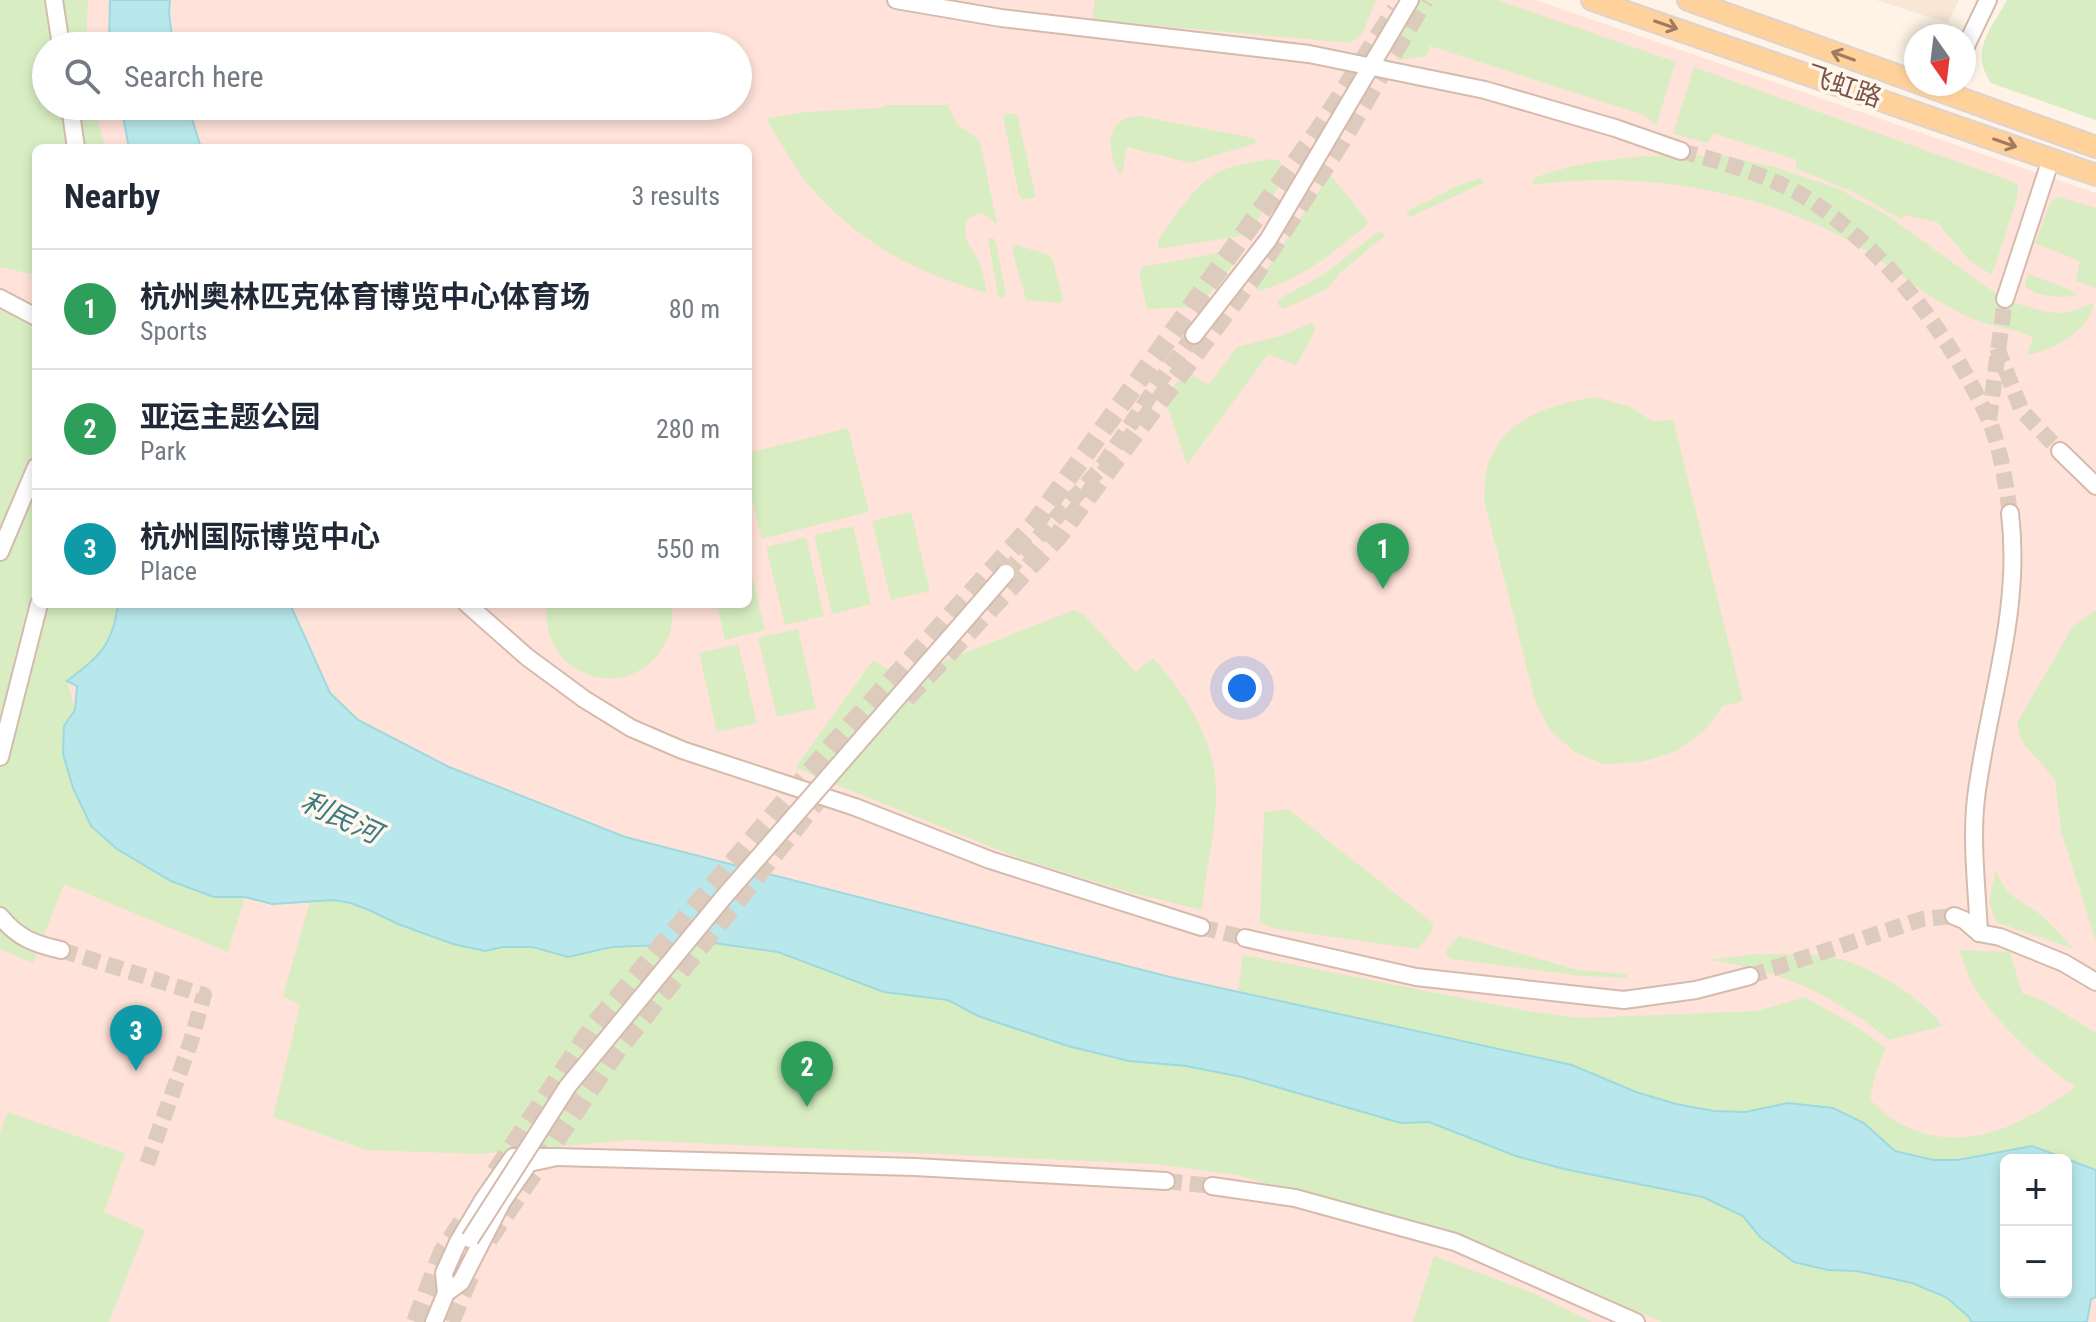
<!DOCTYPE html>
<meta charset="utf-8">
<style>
:root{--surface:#fff;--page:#f2f2f3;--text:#1f2937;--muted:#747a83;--line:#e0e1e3;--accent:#111827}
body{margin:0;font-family:"Roboto Condensed","Noto Sans SC",sans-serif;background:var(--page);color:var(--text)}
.controls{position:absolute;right:24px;bottom:24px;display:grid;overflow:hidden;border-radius:12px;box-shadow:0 4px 12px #0003}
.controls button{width:72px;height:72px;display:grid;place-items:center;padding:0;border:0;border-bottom:2px solid var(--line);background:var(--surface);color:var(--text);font:40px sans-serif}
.compass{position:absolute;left:1904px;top:24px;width:72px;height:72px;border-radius:50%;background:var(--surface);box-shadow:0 4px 12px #0003;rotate:166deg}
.you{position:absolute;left:1242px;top:688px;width:28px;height:28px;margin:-20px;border:6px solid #fff;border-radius:50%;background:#1a73e8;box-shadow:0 0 0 12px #1a73e833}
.badge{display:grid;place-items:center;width:52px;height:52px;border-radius:50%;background:var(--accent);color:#fff;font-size:26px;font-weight:700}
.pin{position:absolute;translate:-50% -66px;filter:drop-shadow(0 2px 4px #0008)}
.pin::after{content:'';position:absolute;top:42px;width:28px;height:24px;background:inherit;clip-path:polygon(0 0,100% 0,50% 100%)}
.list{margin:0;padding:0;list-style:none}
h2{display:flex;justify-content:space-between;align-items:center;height:104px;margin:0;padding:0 32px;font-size:34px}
h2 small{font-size:26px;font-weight:400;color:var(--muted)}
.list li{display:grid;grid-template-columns:52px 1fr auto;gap:24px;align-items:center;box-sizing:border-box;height:120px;padding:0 32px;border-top:2px solid var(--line)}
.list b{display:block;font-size:30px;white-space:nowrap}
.list p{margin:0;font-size:26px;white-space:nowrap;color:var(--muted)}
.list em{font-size:26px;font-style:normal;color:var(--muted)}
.icon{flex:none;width:44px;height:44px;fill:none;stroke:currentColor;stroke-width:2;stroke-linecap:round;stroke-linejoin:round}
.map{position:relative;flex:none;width:2096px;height:1322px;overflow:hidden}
.search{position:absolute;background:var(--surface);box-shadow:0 4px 12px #0003;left:32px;top:32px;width:720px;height:88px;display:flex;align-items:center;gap:20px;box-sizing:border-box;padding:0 28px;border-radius:44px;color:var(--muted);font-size:30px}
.panel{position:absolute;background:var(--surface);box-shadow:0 4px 12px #0003;left:32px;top:144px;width:720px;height:464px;border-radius:12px}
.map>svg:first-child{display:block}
.residential{fill:#f9e7d6}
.commercial{fill:#ffe2d9;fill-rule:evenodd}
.green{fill:#d8eec2}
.water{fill:#b8e8eb;stroke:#9dd9de;stroke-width:2;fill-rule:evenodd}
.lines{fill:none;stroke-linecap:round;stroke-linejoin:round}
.minor-tunnel{stroke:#ddccbe;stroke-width:16;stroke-dasharray:16 8;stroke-linecap:butt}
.major-tunnel{stroke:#ddccbe;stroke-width:20;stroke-dasharray:20 10;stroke-linecap:butt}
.minor-casing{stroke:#d5bbad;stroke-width:20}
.major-casing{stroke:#ddd3cf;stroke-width:24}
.minor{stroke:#fff;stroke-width:16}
.major{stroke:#ffd29c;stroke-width:20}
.minor-bridge-casing{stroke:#d5bbad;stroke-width:20;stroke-linecap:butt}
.minor-bridge{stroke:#fff;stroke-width:16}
.oneway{stroke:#a37a60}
.labels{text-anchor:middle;stroke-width:7;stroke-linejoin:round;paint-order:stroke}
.street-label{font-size:26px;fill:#7b5547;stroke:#fff7ee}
.water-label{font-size:28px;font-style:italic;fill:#397c82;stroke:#fff7ee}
</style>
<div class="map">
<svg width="2096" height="1322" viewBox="0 0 2096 1322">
<rect width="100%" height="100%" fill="#fef3e6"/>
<!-- residential -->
<polygon class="residential" points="1876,0 1959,0 1948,23"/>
<!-- commercial -->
<path class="commercial" d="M0 0H1535L2096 193V1322H0ZM46 46H738V106H46ZM36 148H748V604H36ZM2006 1160H2066V1292H2006Z"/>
<!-- green -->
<g class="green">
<polygon points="0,0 87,0 88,3 86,46 46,46 46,106 94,106 105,148 36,148 36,275 0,267"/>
<polygon points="1095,0 1376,0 1362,34 1351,43 1092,20"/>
<polygon points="1416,0 1497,0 1676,62 1656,125 1644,115 1430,46 1427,56 1398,60 1389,46"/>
<path d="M2007 0H2096V120L1991 83C1969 51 1991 29 2007 0Z"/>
<polygon points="1694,67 2011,181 2018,186 2017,199 1992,275 1970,261 1937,222 1904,215 1901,219 1855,193 1795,168 1797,160 1713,133 1708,143 1673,134"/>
<path d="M886 105H948L957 124 980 141 997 224 982 213 968 218C960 238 970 245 979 261 983 270 985 283 987 293 916 272 865 247 814 191 796 172 783 145 769 124L768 118 806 112 880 108Z"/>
<polygon points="1007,114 1017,114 1036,198 1022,199 1019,195 1003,117"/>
<path d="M1139 116 1254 138 1257 143 1190 163 1127 147 1122 173H1118C1107 147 1104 118 1139 116Z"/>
<path d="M1672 155 1726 156 1774 167 1837 188 1888 216 1994 292 2018 304 2046 312 2065 313 2094 303C2088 332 2054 350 2027 355L2033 337C2010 327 1986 326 1964 315 1927 298 1896 269 1862 248 1764 190 1644 170 1532 185L1534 178C1579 161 1624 157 1672 155Z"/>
<path d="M1270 159 1279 160 1287 174 1248 235 1158 249V240C1175 217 1194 183 1221 171 1236 164 1254 162 1270 159Z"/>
<path d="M1330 174 1369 223C1336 251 1301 280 1258 291L1255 287Z"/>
<polygon points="1481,178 1483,183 1410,217 1406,212 1461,184"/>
<polygon points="2059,197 2096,208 2096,288 2076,281 2080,261 2035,243 2051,201"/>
<polygon points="1379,231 1385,235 1340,273 1327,289 1283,309 1278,305 1278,300 1284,296 1323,275"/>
<polygon points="993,238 996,242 1006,296 1001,298 998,295 988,239"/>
<polygon points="1016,245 1047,254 1052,258 1063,298 1060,303 1026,300 1012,249"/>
<polygon points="1228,251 1236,261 1198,307 1147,309 1139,273 1142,267"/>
<path d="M2028 274 2067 288 2077 295C2062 299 2036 297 2025 286Z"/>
<path d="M0 310 36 316V604H118C113 648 99 654 67 681L75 710 64 726 91 826 117 849 171 881 214 897H245L228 952 64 884 33 963 0 949Z"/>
<polygon points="1311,323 1315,327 1314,333 1296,365 1268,354 1187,465 1164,395 1188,372 1208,385 1237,347 1284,335"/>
<path d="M1596 397 1630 407 1654 422 1673 419 1743 701 1723 706 1704 731 1675 752 1641 762 1604 764 1576 753 1550 730 1535 701 1484 499C1485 489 1485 477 1487 467 1502 418 1551 404 1596 397Z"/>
<polygon points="848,428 869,512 762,539 748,485 748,453"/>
<polygon points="911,512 930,591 891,600 872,521"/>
<polygon points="853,526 871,604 832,614 814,535"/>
<polygon points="806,537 824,616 785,625 766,547"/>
<polygon points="748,560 765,630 725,640 717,604 748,604"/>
<path d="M547 604H671C673 616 672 629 667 640 634 708 538 679 547 604Z"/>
<path d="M1074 610 1083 614 1136 672 1153 658C1189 699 1218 744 1216 800 1215 837 1205 873 1202 910L1132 893 1021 859 795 768 873 660 897 675 911 674Z"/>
<polygon points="2096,610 2096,942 2061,831 2055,779 2022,742 2017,723 2073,626"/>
<polygon points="798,629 816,708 777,717 758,638"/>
<polygon points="738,644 757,723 717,732 699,653"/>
<polygon points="1288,809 1434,924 1430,935 1417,949 1271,928 1260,922 1264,812"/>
<path d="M1996 870C2008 901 2019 897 2042 916 2053 925 2063 938 2074 949L1996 922 1989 902Z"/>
<polygon points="334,900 369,910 398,924 453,944 485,950 503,947 533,947 568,957 612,947 712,943 778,952 884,992 948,1000 978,1016 1129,1061 1186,1066 1242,1077 1401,1123 1429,1122 1516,1156 1564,1169 1703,1197 1743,1216 1760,1237 1828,1270 1857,1271 1912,1283 1946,1297 1970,1317 1971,1322 1662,1322 1470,1238 1236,1175 1155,1164 630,1140 479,1154 366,1150 273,1117 300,1005 283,996 310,901"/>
<polygon points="1459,936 1578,970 1628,974 1626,978 1583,976 1451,959 1446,954 1448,947"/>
<path d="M1959 950 2010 952 2022 993 2044 1001 2096 1033V1169L2032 1146 1958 1160H1933L1895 1151 1864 1123 1788 1103 1745 1112 1714 1111 1676 1104 1238 991 1243 955 1534 1012 1581 1018 1757 1011 1805 997 1857 1027 1886 1048 1875 1075 1870 1100C1879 1108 1889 1118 1899 1123 1964 1158 2023 1124 2076 1087 2042 1065 1987 1015 1970 979 1966 970 1963 959 1959 950Z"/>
<path d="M1754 954C1779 955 1806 953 1831 957 1865 963 1923 997 1942 1026L1889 1040C1834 995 1778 969 1708 960Z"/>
<polygon points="7,1112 125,1153 104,1212 145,1230 109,1322 0,1322 0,1134"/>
<polygon points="1434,1256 1535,1294 1592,1322 1413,1322"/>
</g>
<!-- water -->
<g class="water">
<polygon points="110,0 170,0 169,12 173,46 109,46"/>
<polygon points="121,106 188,106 201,148 129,148"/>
<path d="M118 604H290L330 693 358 720 449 767 625 837 1170 977 1572 1065 1636 1092 1676 1104 1714 1111 1745 1112 1788 1103 1833 1108 1864 1123 1895 1151 1933 1160H1958L2032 1146 2096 1170V1297L2091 1299 2087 1322H1971L1969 1317 1946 1297 1912 1283 1857 1271 1828 1270 1794 1262 1760 1237 1743 1216 1703 1197 1564 1169 1516 1156 1429 1122 1401 1123 1242 1077 1186 1066 1129 1061 1068 1046 978 1016 948 1000 884 992 778 952 714 943 612 947 568 957 533 947H503L485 951 453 944 398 924 369 910 350 903 334 900 272 904 245 897H214L171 881 117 849 91 826 73 788 63 754 64 726 75 710 77 686 67 681C99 657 113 645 118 604ZM2006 1160H2066V1292H2006Z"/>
</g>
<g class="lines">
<!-- minor-tunnel -->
<g class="minor-tunnel">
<path d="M1681 151C1726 163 1779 178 1817 205 1890 256 1951 337 1988 418 2000 444 2006 485 2010 513"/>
<polyline points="1997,348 2022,411 2060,451"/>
<polyline points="1989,420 2005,299"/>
<polyline points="1006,573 1101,468 1160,381 1194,335"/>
<polyline points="1201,927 1245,938"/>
<polyline points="61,950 204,995 191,1041 147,1164"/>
<polyline points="1750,976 1922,919 1954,916"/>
<polyline points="1166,1181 1212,1186"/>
<polyline points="446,1293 470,1239"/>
</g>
<!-- major-tunnel -->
<g class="major-tunnel">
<polyline points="906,698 1058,536 1254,275 1341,141 1424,0"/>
<polyline points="496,1172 593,1027 833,745 1035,523 1320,129 1396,10"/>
<polyline points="488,1239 614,1054 817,800"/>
<polyline points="416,1322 443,1252 463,1222"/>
<polyline points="450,1322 473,1267"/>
</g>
<defs>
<g id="minor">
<polyline points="54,0 61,46"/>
<polyline points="896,0 1001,18 1309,54 1485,90 1615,128 1681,151"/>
<polyline points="1964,50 1988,0"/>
<polyline points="70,106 76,148"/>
<polyline points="0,298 36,317"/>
<polyline points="2005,299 2051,159"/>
<polyline points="1194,335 1268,240 1410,0"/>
<polyline points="2060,451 2096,486"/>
<polyline points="0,552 36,467"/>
<polyline points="467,604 527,657 584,699 631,728 682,750 855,807 990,860 1201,927"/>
<polyline points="0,757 39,604"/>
<path d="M0 916C18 938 34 944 61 950"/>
<polyline points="1954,916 1964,920 1979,933 2000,937 2064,963 2096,982"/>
<path d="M1979 933C1977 889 1971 842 1976 798 1988 702 2022 612 2010 513"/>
<polyline points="1245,938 1416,977 1624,1000 1696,990 1750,976"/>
<polyline points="557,1157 915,1167 1166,1181"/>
<polyline points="1212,1186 1295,1198 1455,1242 1636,1322"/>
<polyline points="434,1322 446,1293 444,1273 458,1242 483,1200 513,1157 557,1157 529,1163 502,1202 461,1282 446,1293"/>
</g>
<g id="major">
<polyline points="1592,0 2096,175"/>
<polyline points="1688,0 1916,82"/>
<polyline points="1921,84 2096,147"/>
</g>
</defs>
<!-- minor casing -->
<use href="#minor" class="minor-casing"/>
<!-- major casing -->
<use href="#major" class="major-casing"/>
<!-- minor -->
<use href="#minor" class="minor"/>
<!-- major -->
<use href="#major" class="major"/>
<defs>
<polyline id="minor-bridge" points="470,1239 568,1086 723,898 1006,573"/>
</defs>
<!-- minor-bridge casing -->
<use href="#minor-bridge" class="minor-bridge-casing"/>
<!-- minor-bridge -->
<use href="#minor-bridge" class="minor-bridge"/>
</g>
<!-- one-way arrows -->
<defs><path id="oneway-shaft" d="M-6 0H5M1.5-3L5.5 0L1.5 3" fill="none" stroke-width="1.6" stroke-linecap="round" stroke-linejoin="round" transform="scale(2)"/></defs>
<g class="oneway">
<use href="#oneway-shaft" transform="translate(1666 25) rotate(19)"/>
<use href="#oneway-shaft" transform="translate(1843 56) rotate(-160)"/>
<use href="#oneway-shaft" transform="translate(2005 143) rotate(19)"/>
</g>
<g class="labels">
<!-- street labels -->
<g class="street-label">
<text transform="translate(1844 86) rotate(19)" y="9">飞虹路</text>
</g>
<!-- water labels -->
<g class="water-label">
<text transform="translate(341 817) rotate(25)" y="10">利民河</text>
</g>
</g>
</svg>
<div class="controls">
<button>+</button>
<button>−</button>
</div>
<svg class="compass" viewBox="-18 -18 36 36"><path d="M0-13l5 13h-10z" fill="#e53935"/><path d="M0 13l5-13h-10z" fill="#747a83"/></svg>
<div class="you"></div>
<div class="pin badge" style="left:1383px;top:589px;background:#2e9e5b">1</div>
<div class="pin badge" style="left:807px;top:1107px;background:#2e9e5b">2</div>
<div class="pin badge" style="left:136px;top:1071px;background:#0f9aa8">3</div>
<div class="search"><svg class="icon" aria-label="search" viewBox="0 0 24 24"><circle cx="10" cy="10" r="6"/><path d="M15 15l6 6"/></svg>Search here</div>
<section class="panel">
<h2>Nearby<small>3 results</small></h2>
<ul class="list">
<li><span class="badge" style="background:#2e9e5b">1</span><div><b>杭州奥林匹克体育博览中心体育场</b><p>Sports</p></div><em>80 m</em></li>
<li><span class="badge" style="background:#2e9e5b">2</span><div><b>亚运主题公园</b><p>Park</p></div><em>280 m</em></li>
<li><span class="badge" style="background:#0f9aa8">3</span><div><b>杭州国际博览中心</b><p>Place</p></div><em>550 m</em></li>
</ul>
</section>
</div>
